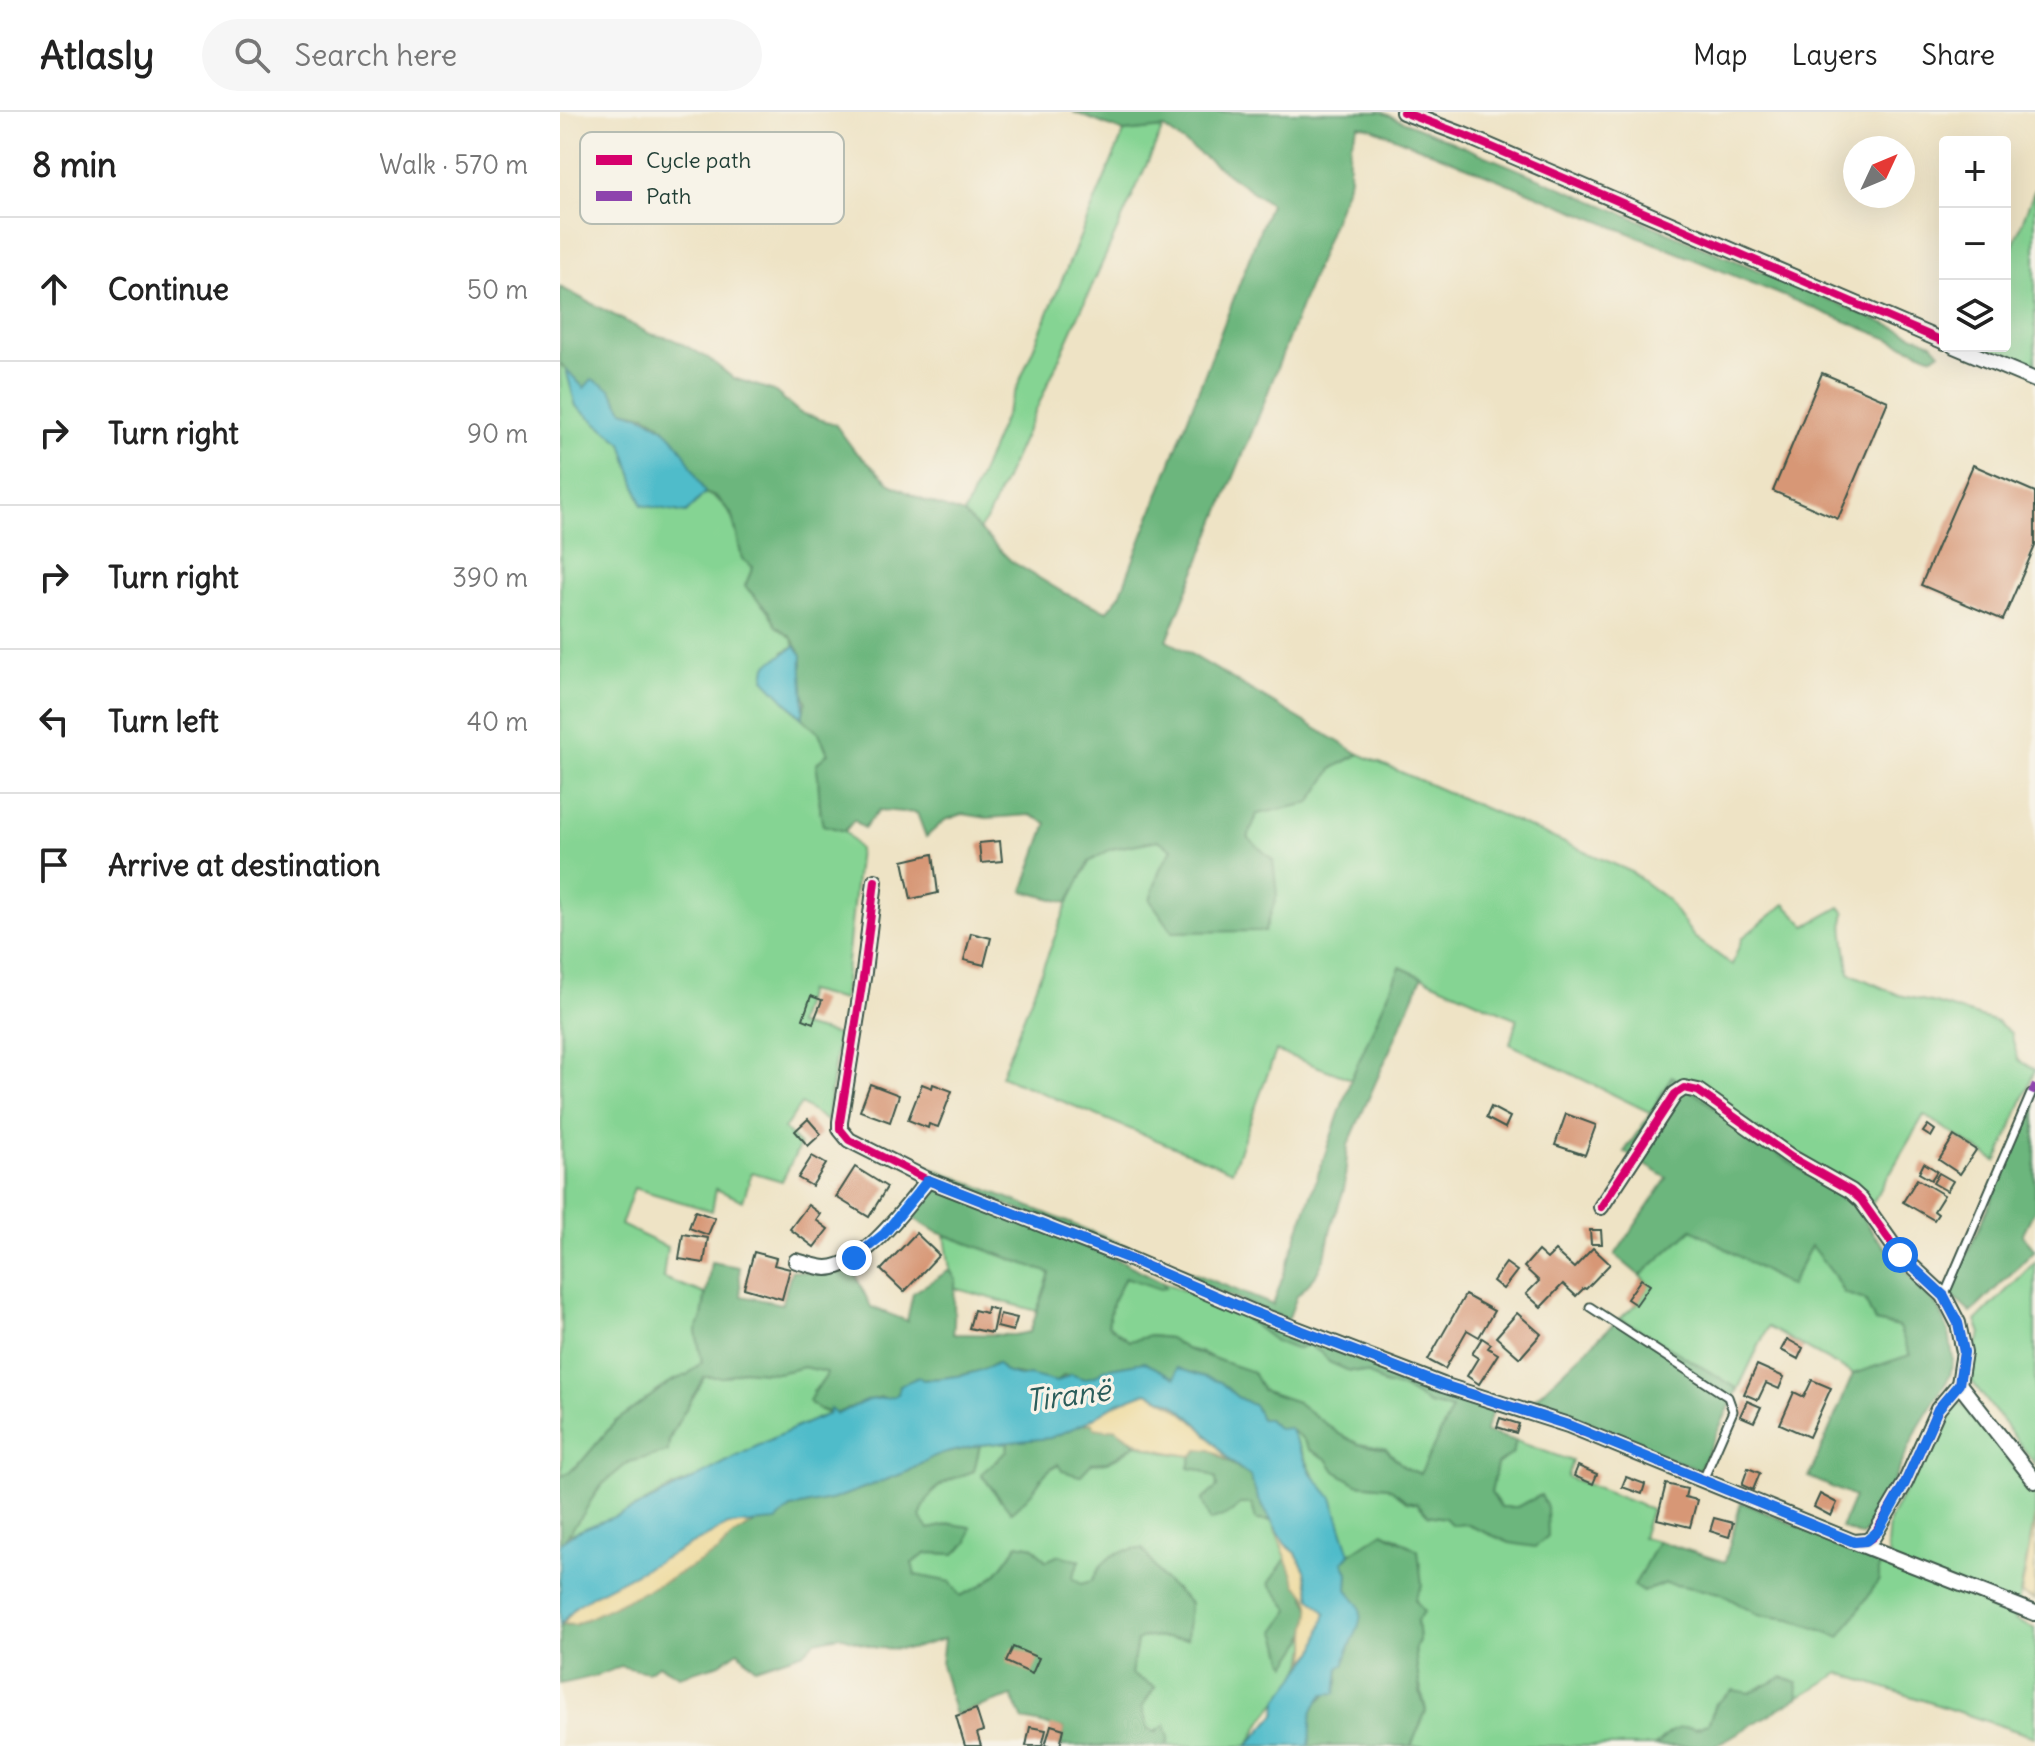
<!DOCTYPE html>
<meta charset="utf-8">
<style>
:root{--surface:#fff;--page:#f6f6f6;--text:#222;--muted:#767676;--line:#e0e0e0}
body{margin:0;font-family:Delius,sans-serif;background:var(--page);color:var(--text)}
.controls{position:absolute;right:24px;top:24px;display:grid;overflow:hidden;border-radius:8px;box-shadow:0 8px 32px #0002}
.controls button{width:72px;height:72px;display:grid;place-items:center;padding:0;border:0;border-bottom:2px solid var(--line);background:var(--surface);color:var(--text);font:40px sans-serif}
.compass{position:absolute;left:1283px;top:24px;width:72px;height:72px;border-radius:50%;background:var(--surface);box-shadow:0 8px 32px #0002;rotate:46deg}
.stop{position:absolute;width:24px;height:24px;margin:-18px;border:6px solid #1a73e8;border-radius:50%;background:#fff}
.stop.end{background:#1a73e8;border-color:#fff;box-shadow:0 2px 8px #0008}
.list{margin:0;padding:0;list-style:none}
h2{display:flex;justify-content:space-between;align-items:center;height:104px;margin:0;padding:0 32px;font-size:34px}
h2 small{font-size:26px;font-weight:400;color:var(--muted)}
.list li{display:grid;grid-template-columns:52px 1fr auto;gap:24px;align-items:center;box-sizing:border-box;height:144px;padding:0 32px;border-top:2px solid var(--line)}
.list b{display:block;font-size:30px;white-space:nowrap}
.list em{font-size:26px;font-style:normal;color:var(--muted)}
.icon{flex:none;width:44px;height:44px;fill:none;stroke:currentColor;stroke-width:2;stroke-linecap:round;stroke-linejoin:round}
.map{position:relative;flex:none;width:1475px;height:1634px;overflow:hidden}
header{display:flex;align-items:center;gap:48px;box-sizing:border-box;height:112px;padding:0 40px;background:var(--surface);border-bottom:2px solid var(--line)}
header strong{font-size:38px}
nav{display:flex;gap:44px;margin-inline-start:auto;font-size:28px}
.search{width:560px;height:72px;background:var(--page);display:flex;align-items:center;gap:20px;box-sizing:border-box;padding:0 28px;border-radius:44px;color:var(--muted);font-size:30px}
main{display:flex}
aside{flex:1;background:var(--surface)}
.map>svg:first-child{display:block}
.green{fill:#85d493;stroke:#528864;stroke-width:2}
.forest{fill:#6cb67d;stroke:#467a58;stroke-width:2}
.sand{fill:#eeda9e;stroke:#868c69;stroke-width:2}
.water{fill:#4fbcca;stroke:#377c7f;stroke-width:2}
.building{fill:#d79776}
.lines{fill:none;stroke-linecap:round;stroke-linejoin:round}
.service-casing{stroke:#3e564a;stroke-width:11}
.minor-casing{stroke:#3e564a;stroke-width:18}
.service{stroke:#fff;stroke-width:7}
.minor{stroke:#fff;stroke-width:14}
.quiet{stroke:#8e44ad;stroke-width:6;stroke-dasharray:12 6;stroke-linecap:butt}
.cycleway-casing{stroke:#f7f3e8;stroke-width:13}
.cycleway{stroke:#d6006c;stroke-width:8}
.route{stroke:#1a73e8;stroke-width:10}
.labels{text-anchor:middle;stroke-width:7;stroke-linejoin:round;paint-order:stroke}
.water-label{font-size:30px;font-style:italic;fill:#2b5d5a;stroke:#f7f3e8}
.key{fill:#f7f3e8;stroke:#b6bcb2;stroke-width:2}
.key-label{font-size:22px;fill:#1f3d34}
</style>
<header>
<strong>Atlasly</strong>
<div class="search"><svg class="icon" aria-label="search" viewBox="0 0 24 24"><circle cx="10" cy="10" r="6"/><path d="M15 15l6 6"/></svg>Search here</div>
<nav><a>Map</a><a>Layers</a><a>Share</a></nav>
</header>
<main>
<aside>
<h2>8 min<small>Walk · 570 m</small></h2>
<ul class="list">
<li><svg class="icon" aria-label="ahead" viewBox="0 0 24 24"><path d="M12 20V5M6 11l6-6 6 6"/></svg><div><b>Continue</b></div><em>50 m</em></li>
<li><svg class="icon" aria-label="right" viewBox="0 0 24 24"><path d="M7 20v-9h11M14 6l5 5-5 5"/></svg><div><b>Turn right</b></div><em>90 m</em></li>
<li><svg class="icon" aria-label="right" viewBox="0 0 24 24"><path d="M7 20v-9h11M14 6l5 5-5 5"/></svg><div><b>Turn right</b></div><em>390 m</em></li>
<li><svg class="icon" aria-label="left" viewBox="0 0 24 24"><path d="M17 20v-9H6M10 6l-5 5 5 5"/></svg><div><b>Turn left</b></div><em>40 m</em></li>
<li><svg class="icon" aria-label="arrive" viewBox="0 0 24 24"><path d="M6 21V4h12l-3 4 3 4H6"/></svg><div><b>Arrive at destination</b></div></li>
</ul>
</aside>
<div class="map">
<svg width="1475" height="1634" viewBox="0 0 1475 1634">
<rect width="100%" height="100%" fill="#f7f3e8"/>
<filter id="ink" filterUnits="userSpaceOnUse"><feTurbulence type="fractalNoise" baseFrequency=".0125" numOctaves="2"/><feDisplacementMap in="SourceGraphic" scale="16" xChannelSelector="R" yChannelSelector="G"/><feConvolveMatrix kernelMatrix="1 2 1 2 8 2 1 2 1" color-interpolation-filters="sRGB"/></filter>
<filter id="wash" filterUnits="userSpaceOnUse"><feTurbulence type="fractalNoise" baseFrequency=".006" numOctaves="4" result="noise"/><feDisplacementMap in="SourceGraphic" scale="32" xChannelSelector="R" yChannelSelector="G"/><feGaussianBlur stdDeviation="1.8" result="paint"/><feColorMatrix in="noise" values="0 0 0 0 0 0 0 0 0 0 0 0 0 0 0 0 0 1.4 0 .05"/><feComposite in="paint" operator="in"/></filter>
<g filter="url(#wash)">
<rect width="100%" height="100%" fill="#eee3c5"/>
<!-- green -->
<g class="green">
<polygon points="603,16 427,407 418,419 404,402 564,20"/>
<polygon points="1475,77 1475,258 1414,234 1445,234 1445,154"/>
<path d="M0 251 6 257 16 294 62 331 82 393 126 401 145 381C177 394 174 417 182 446L193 455 185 474 209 500 216 514 231 525 235 534 223 540 225 588 238 603 259 621 268 642 256 652C261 673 257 692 263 713L285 719 299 737 283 888 247 879 237 913 278 923 267 1009 241 992 224 1017 240 1033 222 1069 192 1060 183 1089 156 1077 152 1099 74 1076 61 1113 107 1135 103 1166 145 1182 142 1206 136 1219 142 1250 127 1263 112 1269 55 1310 23 1348 2 1366Z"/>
<path d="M799 642 1070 759 1107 787 1134 825 1172 853 1182 826 1225 792 1246 814 1280 795 1285 801C1280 815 1288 843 1289 861L1339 883 1375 891 1437 910 1451 921 1458 948 1475 958 1437 1050 1364 1003 1303 1107 1293 1092 1208 1036 1111 965 1091 1001 950 932 957 907 840 855 791 967 716 939 672 1059 441 964 508 791 529 750 550 737 598 728 613 737 600 757 613 819 657 818 713 748 688 726 697 702 749 691 773 656Z"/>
<polygon points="1132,1117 1230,1174 1251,1133 1274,1163 1284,1181 1305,1188 1315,1210 1339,1215 1350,1243 1293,1262 1208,1215 1178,1277 1060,1206 1076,1193 1089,1173 1080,1164"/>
<polygon points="385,1123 490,1161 477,1199 394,1176 396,1168 390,1158"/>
<polygon points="1475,1150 1475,1352 1411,1268 1409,1250 1421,1222 1416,1209"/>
<polygon points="565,1164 600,1176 605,1176 603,1170 690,1206 715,1229 735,1237 747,1233 762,1241 769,1250 787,1258 808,1261 824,1272 845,1277 869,1292 893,1297 861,1362 844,1355 826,1337 798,1332 779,1322 737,1291 702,1278 674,1255 640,1240 626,1237 609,1226 590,1224 569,1229 548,1214 552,1191"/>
<path d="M244 1255 268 1260 265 1267 253 1279 259 1297 269 1302C227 1318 189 1340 148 1361 136 1367 121 1371 109 1377 77 1395 44 1413 8 1422 27 1398 41 1364 70 1350 81 1345 96 1343 107 1340 111 1313 133 1290 144 1265H165L183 1258 218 1261Z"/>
<path d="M1397 1289 1413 1301 1475 1382V1404L1455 1508 1475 1517V1625L1280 1561 1239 1585 1237 1571 1204 1573 1190 1581 1156 1591 1148 1612 1104 1625 1095 1634H851L866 1599C863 1576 848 1550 859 1528L850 1436 838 1426 823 1420 790 1442 778 1411 730 1316 742 1326 750 1338 767 1347 775 1359 797 1372 828 1375 847 1389 857 1391 868 1403 885 1406 893 1413 906 1412 950 1431 987 1396 981 1383 957 1395H941L931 1381 937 1352 952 1342 956 1329 1012 1349 1007 1365 1091 1397 1082 1425 1098 1429 1075 1475 1083 1480 1105 1471 1160 1481 1198 1503 1231 1507 1280 1524 1319 1468V1452L1334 1459 1327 1434 1329 1409 1375 1318 1388 1296Z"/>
<path d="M448 1330 447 1339 421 1362 440 1388 475 1376C495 1337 517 1360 548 1349 558 1346 568 1339 576 1332L602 1340 632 1344 629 1356 641 1358 656 1366 662 1403 673 1400 680 1392H692L696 1408 712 1409 727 1445 709 1471 730 1498C726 1515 715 1538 728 1552L747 1521C751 1559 725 1577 704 1606 698 1615 694 1625 687 1634H607L609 1625 604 1614 596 1620 588 1617 582 1595 595 1575 571 1562 577 1529 584 1525 627 1527 630 1491 601 1465 583 1437C556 1437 544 1445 532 1469L521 1472 512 1466 520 1448 486 1449 474 1435 458 1432C438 1461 433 1470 400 1484L370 1466 354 1463 352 1451 368 1441 395 1442 392 1412 368 1417 360 1405C371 1373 383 1370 414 1359L420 1333Z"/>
</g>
<!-- forest -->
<g class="forest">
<path d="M513 0H821L1372 231 1380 240 1373 245 812 16 799 13C789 32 787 45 790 66L698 306 607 528 799 642 773 656 750 691 697 702 688 726 713 748 717 783 705 819 613 820 590 788 600 757 612 737 598 728 551 737 529 750 508 791 463 779 487 711 470 703 427 706 403 702 385 708 366 725 357 701 319 698 304 716 294 708 285 719 263 713C257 692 261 673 256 652L268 641 259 621 242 606 246 589 241 575 242 543 231 525 216 514 209 500 185 474 193 455 182 447 173 404 158 386 145 381 119 333 99 311 85 303 63 298 50 277H24L0 251V175L90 222 113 227 148 246 173 266 214 279 240 301 275 312 294 338 332 373 365 389 404 402 451 449 504 481 547 499 560 483 710 92 604 16 564 20Z"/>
<polygon points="840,855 862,865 788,1033 784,1077 771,1116 765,1145 755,1165 737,1184 728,1208 384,1067 366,1053 713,1193 791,967"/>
<polygon points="1112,964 1208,1036 1293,1092 1316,1125 1380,1198 1389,1221 1393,1247 1390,1264 1358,1316 1321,1397 1302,1424 1281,1416 1294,1385 1249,1365 1293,1262 1350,1243 1339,1215 1315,1210 1305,1188 1284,1181 1274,1163 1251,1134 1230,1174 1132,1117 1080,1164 1055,1143 1107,1066 1064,1040 1091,1001"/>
<polygon points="1475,992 1475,1097 1462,1123 1475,1138 1411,1201 1389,1181"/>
<path d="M380 1076 561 1149 603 1170 605 1176 600 1177 565 1165 552 1191 548 1213 569 1229 590 1224 609 1226 626 1237 693 1260 702 1278 737 1290 779 1322 798 1332 826 1337 844 1355 860 1362 892 1297 869 1292 845 1277 824 1272 808 1261 787 1258 769 1250 762 1241 747 1233 735 1237 715 1229 686 1207 690 1206 933 1298 925 1320 956 1329 952 1342 937 1352 931 1381 941 1395H957L981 1383 987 1396 988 1424 975 1435 950 1431 906 1412 892 1413 885 1406 868 1403 857 1391 847 1389 828 1375 797 1372 775 1359 767 1347 750 1338 742 1326 730 1317H718L708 1307H701L695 1294 677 1285 660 1270 617 1256 615 1267 584 1250 544 1257 537 1263 524 1267 504 1263 497 1270 445 1260 437 1251 418 1259 396 1264 362 1268 331 1287 321 1285 306 1289 275 1302 259 1297 249 1290C253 1277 265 1271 267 1260L244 1255 218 1261 183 1258 165 1265H144L109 1326 108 1340 69 1350 38 1376 24 1401 0 1433V1365L10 1360 23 1348 55 1310 112 1269 127 1263 142 1250 136 1219 142 1206 151 1150 179 1155 181 1184 222 1192 232 1158 264 1163 292 1156 311 1195 347 1209 353 1181 390 1158 396 1168C392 1186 396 1203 393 1222L454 1223 470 1220 490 1161 375 1119 350 1104 372 1080Z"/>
<polygon points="1060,1206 1178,1277 1139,1358 968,1293"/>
<path d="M532 1311 555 1316 576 1332 547 1350 532 1351 520 1364 502 1359 498 1352C485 1359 483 1365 475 1376 469 1385 459 1393 451 1400L421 1362 447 1339 448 1330 490 1326 523 1312Z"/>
<path d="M420 1333 414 1359C383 1370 371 1372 360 1405L369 1417 392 1412 411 1415 408 1430 395 1442 367 1441 352 1451 355 1463 391 1470 400 1484C433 1470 439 1461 458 1432L474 1435 486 1449 499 1443 520 1449 512 1466 521 1472 532 1469C544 1445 556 1437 583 1437L601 1465 630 1491 627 1527 584 1525 577 1529 571 1562 595 1575 582 1595 588 1617 596 1620 605 1613 609 1625 607 1634H500L504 1617 463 1608 452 1584 395 1603 381 1552 384 1527 350 1537 317 1536 280 1524 255 1529 244 1540 195 1556 178 1539 160 1552 119 1564 99 1553 87 1560 60 1554C47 1562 15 1569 0 1572V1513H15L157 1440 172 1425 196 1410 216 1408 231 1396 274 1387 347 1360 374 1344Z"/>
<polygon points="638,1338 650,1338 690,1364 698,1386 712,1409 696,1408 692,1392 680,1392 673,1400 650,1409 642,1388 657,1375 656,1366 641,1358 629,1356 632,1344"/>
<polygon points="1181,1390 1307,1443 1319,1452 1319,1468 1280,1525 1231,1507 1198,1503 1160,1481 1105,1471 1083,1480 1074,1474 1098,1429 1165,1450"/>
<polygon points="823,1420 858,1438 862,1473 855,1487 864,1500 857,1509 859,1528 855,1537 860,1580 866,1599 851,1634 749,1634 750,1605 754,1594 778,1572 779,1556 789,1538 801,1501 787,1477 788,1461 783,1450 790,1442"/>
<path d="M727 1445C749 1496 767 1501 727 1553 720 1542 722 1530 715 1519L730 1498 709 1471Z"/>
<path d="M1223 1565 1237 1571 1239 1585 1155 1634H1095C1107 1622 1119 1610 1137 1617L1148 1612 1157 1591 1173 1578 1190 1581Z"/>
</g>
<!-- sand -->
<g class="sand">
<path d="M587 1280C625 1296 644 1318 670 1349L650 1338H638L632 1344C598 1339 583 1337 555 1316L547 1318 534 1316 532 1311 523 1312 558 1291Z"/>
<polygon points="1475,1404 1475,1488 1461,1482"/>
<polygon points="196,1409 172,1425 158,1440 104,1470 14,1513 3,1512 16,1494 37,1481 119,1437 168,1413"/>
<path d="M712 1409 725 1432 736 1441 745 1458 751 1486 766 1501 755 1539 744 1551C748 1541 747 1535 747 1524 747 1503 759 1491 737 1474Z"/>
</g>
<!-- water -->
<g class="water">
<path d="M6 257 24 276 32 267 50 277 63 298C115 311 122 337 145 381L126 401 82 393 62 331 16 294Z"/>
<path d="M235 534 242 543C240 565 247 585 242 606L204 567 206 554Z"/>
<path d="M584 1250 615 1266 617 1256 660 1270 677 1285 695 1294 701 1307H708L718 1317 730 1316 751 1361 772 1386 790 1442 783 1450 788 1461 787 1477C791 1484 796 1487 799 1493 807 1512 785 1534 785 1552L779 1556 776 1581 764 1582C744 1605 755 1609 749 1634H687L716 1602 717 1589 755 1539 766 1501 751 1486 745 1458 736 1441 725 1432 698 1386 690 1364 670 1349 638 1312 613 1291 587 1280 558 1291 523 1312 490 1326 420 1333 374 1344 347 1360 274 1387 231 1396 216 1409 168 1413 37 1481 16 1494 0 1513C0 1498 0 1444 0 1433 4 1421 50 1407 64 1401 133 1370 198 1329 269 1302L270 1297 276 1302C287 1299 296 1293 306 1289 318 1285 328 1288 338 1282L340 1273 359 1265 363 1268C388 1265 414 1264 437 1251L445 1260 461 1265 469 1263 497 1270 511 1262 524 1267 537 1263 544 1257Z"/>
</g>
<g id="blocks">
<!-- building -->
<g class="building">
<polygon points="1262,261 1328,289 1278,407 1213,379"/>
<polygon points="1413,353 1475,380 1475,434 1443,508 1361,473"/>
<polygon points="440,729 442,749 421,751 419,731"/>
<polygon points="373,742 378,781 351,787 343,749"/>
<polygon points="411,821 431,826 424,853 404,848"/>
<polygon points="251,884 262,888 253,911 243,907"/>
<polygon points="310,972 339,983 330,1010 300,999"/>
<polygon points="362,972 372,976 373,972 392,979 378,1015 369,1012 368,1016 348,1008"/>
<polygon points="931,995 950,1005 945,1016 926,1006"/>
<polygon points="1006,1002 1036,1013 1025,1043 995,1033"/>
<polygon points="248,1007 261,1022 248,1034 235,1019"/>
<polygon points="1368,1013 1375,1018 1371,1025 1363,1020"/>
<polygon points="1394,1024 1416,1038 1400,1062 1379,1048"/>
<polygon points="252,1044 266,1052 252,1074 238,1066"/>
<polygon points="1364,1051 1377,1059 1371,1068 1359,1061"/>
<polygon points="295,1055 327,1075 309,1105 276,1085"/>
<polygon points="1379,1061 1393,1069 1387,1079 1373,1071"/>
<polygon points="1357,1067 1384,1083 1374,1099 1378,1102 1374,1108 1343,1090"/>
<polygon points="248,1093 260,1102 256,1108 268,1117 254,1135 230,1117"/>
<polygon points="135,1099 155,1106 148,1123 129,1116"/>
<polygon points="1030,1118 1041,1118 1042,1132 1031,1132"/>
<polygon points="356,1121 379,1143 344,1180 321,1158"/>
<polygon points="123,1122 148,1126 144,1151 119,1147"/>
<polygon points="1033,1136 1050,1152 1026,1177 1024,1176 1016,1184 1003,1172 981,1195 966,1182 979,1169 964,1155 978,1139 987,1147 995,1139 1014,1156"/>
<polygon points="194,1140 216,1146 214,1153 230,1157 222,1187 184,1176"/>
<polygon points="946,1151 957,1159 943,1177 933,1169"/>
<polygon points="1081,1167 1090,1173 1076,1193 1067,1187"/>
<polygon points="905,1183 934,1199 919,1225 907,1218 885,1257 868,1248"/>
<polygon points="427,1195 437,1198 432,1221 409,1216 414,1198 426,1201"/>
<polygon points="957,1201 981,1222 960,1246 936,1225"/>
<polygon points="440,1202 457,1206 453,1219 437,1215"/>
<polygon points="922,1226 931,1232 928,1236 938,1242 919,1272 907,1264 918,1246 912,1242"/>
<polygon points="1227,1227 1243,1236 1238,1247 1221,1238"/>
<polygon points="1197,1253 1224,1265 1219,1277 1206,1271 1198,1288 1184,1282"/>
<polygon points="1252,1268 1271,1276 1249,1325 1220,1312 1234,1280 1244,1285"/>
<polygon points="1187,1289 1201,1295 1194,1310 1180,1304"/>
<polygon points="940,1306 959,1312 956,1321 937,1315"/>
<polygon points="1018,1354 1037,1362 1033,1372 1014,1364"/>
<polygon points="1188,1356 1200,1361 1193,1378 1182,1373"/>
<polygon points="1066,1365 1085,1372 1082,1382 1062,1375"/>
<polygon points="1106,1372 1127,1377 1125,1385 1137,1388 1130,1415 1097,1407"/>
<polygon points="1260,1382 1277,1391 1271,1404 1254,1395"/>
<polygon points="1154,1406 1173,1411 1169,1425 1150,1419"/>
<polygon points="453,1535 479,1546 472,1562 446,1550"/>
<polygon points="416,1597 423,1619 417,1621 421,1634 405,1634 396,1604"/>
<polygon points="491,1613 504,1617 500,1634 485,1634"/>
<polygon points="470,1615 486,1618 482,1634 466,1634"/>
</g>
</g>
</g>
<g filter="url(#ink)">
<use href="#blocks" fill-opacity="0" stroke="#3e564a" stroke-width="2"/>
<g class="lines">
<defs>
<g id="service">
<polyline points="1384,1184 1471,982"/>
<polyline points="1030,1195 1168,1285 1173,1299 1143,1368"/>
</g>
<g id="minor">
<polyline points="843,0 904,23 1385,230"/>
<polyline points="1394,234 1475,268"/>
<polyline points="315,769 304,860 280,1010 280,1017 289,1028 368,1068 565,1145 693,1200 883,1273 1008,1313 1294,1430 1306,1429 1313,1425 1345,1371 1378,1297 1399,1272 1404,1240 1398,1211 1384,1184 1340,1143 1301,1088 1291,1079 1231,1045 1138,979 1124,976 1115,982 1041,1095"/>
<path d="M236 1149C245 1151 258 1156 267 1156 303 1155 347 1094 368 1068"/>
<polyline points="1399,1272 1475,1369"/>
<polyline points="1297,1431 1475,1501"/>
</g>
</defs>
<!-- service casing -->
<use href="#service" class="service-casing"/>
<!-- minor casing -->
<use href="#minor" class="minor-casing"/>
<!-- service -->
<use href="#service" class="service"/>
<!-- minor -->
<use href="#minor" class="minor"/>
<!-- quiet -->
<polyline class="quiet" points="1471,982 1475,973"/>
<defs>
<g id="cycleway">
<polyline points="843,0 904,23 1385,230"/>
<polyline points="315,769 304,860 280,1010 280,1017 289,1028 368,1068 565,1145 693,1200 883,1273 1008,1313 1294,1430 1306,1429 1313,1425 1345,1371 1378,1297 1399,1272 1404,1240 1398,1211 1384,1184 1340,1143 1301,1088 1291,1079 1231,1045 1138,979 1124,976 1115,982 1041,1095"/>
</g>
</defs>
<!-- cycleway casing -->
<use href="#cycleway" class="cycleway-casing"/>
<!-- cycleway -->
<use href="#cycleway" class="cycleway"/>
</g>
</g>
<g class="lines" filter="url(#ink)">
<!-- route -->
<polyline class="route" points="294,1146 324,1122 368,1068 565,1145 693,1200 883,1273 1008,1313 1294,1430 1306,1429 1318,1419 1345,1371 1378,1297 1399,1272 1404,1240 1398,1211 1384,1184 1340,1143"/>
</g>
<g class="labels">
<!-- water labels -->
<g class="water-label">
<text transform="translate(508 1284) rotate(-8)" y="10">Tiranë</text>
</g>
</g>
<!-- legend -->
<rect x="20" y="20" width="264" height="92" rx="12" class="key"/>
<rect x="36" y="43" width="36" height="10" fill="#d6006c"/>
<rect x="36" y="79" width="36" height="10" fill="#8e44ad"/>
<g class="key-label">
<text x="86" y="56">Cycle path</text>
<text x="86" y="92">Path</text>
</g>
</svg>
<div class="controls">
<button>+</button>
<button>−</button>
<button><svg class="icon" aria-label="layers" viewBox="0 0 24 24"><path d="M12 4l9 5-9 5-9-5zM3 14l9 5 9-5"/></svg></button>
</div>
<svg class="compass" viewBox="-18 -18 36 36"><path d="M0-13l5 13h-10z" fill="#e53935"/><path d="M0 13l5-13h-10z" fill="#767676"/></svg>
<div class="stop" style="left:1340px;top:1143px"></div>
<div class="stop end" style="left:294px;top:1146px"></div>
</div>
</main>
